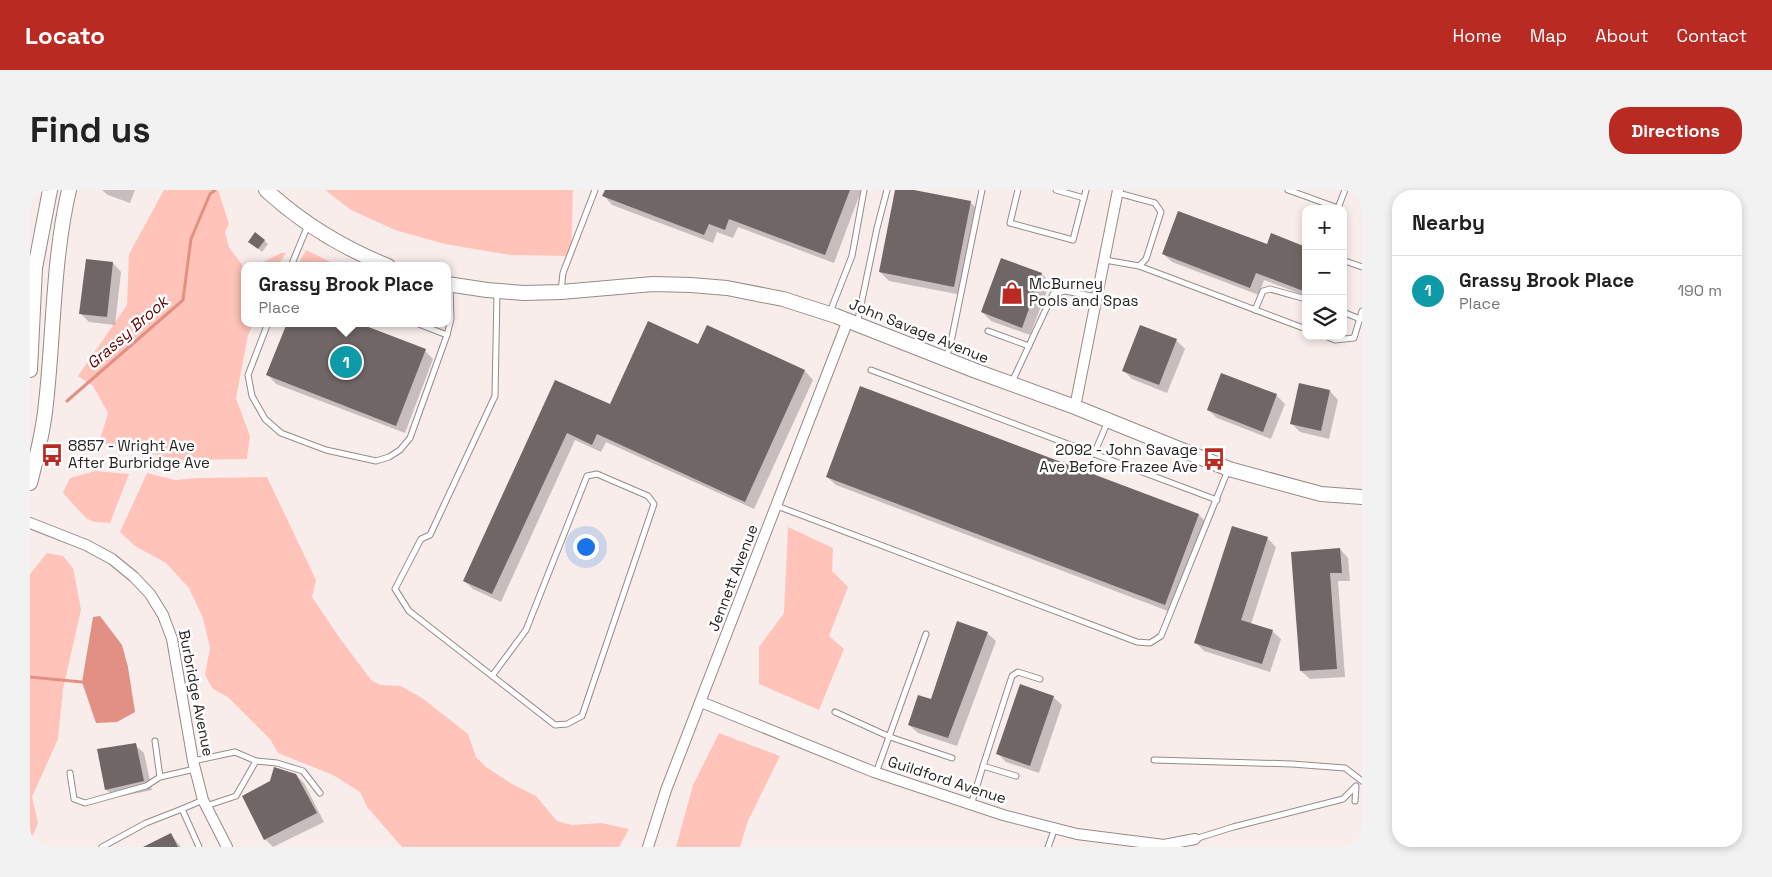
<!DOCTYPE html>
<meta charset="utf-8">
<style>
:root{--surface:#fff;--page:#f2f2f2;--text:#222;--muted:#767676;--line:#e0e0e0;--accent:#b92a23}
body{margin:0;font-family:"Space Grotesk",sans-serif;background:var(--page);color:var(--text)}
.controls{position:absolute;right:15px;top:15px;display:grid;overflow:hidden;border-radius:10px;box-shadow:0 2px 8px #0003}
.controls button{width:45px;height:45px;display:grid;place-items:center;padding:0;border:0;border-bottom:1px solid var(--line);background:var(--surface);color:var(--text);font:25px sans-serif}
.you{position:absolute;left:555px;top:356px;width:18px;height:18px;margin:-12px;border:4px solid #fff;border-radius:50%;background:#1a73e8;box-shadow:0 0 0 8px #1a73e833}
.badge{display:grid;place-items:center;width:32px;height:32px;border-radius:50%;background:var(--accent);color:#fff;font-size:16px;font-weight:700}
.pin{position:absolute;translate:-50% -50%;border:2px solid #fff;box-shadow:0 1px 5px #0006}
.popup{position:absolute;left:211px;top:72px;width:210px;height:65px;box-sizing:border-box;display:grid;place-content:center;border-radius:10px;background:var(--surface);filter:drop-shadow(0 1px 4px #0005);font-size:16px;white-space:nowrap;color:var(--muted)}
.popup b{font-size:19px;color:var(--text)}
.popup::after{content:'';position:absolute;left:50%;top:100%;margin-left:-10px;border:10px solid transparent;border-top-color:var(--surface)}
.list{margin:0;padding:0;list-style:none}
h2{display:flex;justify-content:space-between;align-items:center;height:65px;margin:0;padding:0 20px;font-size:21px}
h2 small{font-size:16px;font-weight:400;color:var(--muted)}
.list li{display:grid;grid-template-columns:32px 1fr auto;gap:15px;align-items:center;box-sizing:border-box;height:70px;padding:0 20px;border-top:1px solid var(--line)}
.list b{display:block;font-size:19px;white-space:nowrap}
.list p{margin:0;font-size:16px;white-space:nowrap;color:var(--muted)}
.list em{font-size:16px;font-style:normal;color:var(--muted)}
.icon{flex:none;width:28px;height:28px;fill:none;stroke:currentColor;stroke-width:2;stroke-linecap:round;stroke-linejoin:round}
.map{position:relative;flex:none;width:1332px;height:657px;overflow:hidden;border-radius:20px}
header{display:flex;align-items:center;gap:30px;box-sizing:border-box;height:70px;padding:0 25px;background:var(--accent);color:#fff}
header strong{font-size:24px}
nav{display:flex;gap:28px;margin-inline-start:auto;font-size:18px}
.intro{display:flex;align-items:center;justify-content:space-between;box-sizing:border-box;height:120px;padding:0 30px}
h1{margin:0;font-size:35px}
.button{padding:12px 22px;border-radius:20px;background:var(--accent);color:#fff;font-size:18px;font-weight:700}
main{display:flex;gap:30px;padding:0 30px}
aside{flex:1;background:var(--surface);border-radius:20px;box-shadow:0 2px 8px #0003}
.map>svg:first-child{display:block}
.green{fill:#ffc3ba}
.water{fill:#e39084}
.shadow{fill:#0003}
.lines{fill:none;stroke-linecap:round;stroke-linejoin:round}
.stream{stroke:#e39084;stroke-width:3}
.building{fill:#706665}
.lane-casing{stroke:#958b89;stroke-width:7}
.street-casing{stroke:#958b89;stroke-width:12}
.secondary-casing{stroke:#958b89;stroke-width:16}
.lane{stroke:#fff;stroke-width:5}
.street{stroke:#fff;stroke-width:10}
.secondary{stroke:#fff;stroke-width:14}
.labels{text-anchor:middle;stroke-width:5;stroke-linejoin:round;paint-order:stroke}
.poi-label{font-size:15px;fill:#282423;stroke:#fff;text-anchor:start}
.street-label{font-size:15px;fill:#282423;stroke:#fff}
.water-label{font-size:16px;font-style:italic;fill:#600;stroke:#fff}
</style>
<header>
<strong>Locato</strong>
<nav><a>Home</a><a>Map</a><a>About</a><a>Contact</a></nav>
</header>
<div class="intro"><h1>Find us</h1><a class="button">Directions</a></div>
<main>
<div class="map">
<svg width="1332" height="657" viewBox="0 0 1332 657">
<rect width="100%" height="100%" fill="#f9edec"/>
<!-- green -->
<g class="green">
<polygon points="134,0 188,0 199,34 195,42 199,57 215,79 215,133 224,133 218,145 206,208 220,246 217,269 149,270 69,253 78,223 63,196 48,186 97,115 99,64"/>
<polygon points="295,0 543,0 541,66 480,65 415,54 365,40 321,20"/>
<polygon points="257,60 251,63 256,63 248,76 225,76"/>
<polygon points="276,60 309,76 267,76"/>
<polygon points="65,281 99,284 80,333 64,332 56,328 33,303 40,288"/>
<polygon points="117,283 145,290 168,288 237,287 286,390 282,407 309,447 341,490 351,495 371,496 392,508 438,544 446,567 456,577 482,594 506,606 527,631 542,635 571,633 599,639 589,657 372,657 337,617 330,602 303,585 248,563 240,549 198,507 183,499 175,485 180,458 173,428 159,398 136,373 105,356 90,342"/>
<polygon points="758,337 803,358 802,381 818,397 799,446 814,459 789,520 729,494 729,457 754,423"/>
<polygon points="17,363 33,366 43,378 51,420 33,499 28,549 2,607 8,633 0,652 0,384"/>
<polygon points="689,543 750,566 718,631 710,657 646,657 663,595"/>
</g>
<!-- water -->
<polygon class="water" points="70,426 92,455 98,477 105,522 87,532 66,533 52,492 63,427"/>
<!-- shadow -->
<g class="shadow">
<polygon points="72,0 105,0 100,13 78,5"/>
<polygon points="576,0 830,0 831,1 804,73 708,37 703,48 687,42 683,53 582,15 574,6"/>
<polygon points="867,0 877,0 940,12 949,21 932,105 859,91 850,82"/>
<polygon points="234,50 238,54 232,62 224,55"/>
<polygon points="1238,56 1276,58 1276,106 1234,90 1229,105 1142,72 1133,64"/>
<polygon points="972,70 1012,84 1020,93 1000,145 961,131 952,122"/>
<polygon points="83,73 91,82 85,135 59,132 50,123"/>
<polygon points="677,137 775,181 783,190 724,319 576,252 571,262 545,250 471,412 443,399 434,391 526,191 580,216 669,155"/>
<polygon points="1146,150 1155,159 1137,203 1102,189 1093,180"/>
<polygon points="395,161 403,169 375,243 246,194 238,185"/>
<polygon points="1270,195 1300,201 1308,210 1299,249 1270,242 1262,234"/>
<polygon points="831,198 1169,325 1177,333 1143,423 806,295 797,287"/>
<polygon points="1246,205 1255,214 1241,249 1187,228 1178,220"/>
<polygon points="1237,348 1246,357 1221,434 1242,441 1251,449 1240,482 1174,461 1166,453"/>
<polygon points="1310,359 1318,368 1320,391 1308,391 1315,487 1280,489 1271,481 1263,363"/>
<polygon points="957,443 966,451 927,556 888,543 879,535 902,511"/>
<polygon points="1023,507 1032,515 1009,583 976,572 968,564"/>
<polygon points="105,555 114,563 122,600 84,608 76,599"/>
<polygon points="266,585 274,593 294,632 243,657 235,649 213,606"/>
<polygon points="141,645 151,657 116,657"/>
</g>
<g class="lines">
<!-- stream -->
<g class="stream">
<polyline points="37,211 153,110 161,49 180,4 185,0"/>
<polyline points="0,487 52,492"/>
</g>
</g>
<!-- building -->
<g class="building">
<polygon points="575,0 820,0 795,65 699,29 695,40 679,34 674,45 572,6"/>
<polygon points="865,0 884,0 941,11 924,97 849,82"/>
<polygon points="1148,21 1237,54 1241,43 1276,57 1276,102 1226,83 1220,98 1132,64"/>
<polygon points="225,42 235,50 228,59 218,52"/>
<polygon points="971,68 1012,83 992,138 951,122"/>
<polygon points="56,69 83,72 77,127 49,124"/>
<polygon points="618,131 668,154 677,135 775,180 715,312 567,244 562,255 537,243 462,404 433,391 525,190 580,214"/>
<polygon points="257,133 328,133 396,159 366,236 236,185"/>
<polygon points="1110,135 1147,149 1129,195 1092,181"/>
<polygon points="1191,183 1247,204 1233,242 1177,220"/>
<polygon points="1269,193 1300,200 1291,241 1260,234"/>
<polygon points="830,196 1169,324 1135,415 796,287"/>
<polygon points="1202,336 1238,347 1211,430 1243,440 1232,474 1164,453"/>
<polygon points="1310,358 1312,383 1300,383 1307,479 1270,481 1261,362"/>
<polygon points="927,431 958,442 918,548 878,535 888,505 901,509"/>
<polygon points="990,494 1024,506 1000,576 966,564"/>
<polygon points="106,553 114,591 75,600 67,559"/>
<polygon points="244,577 266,584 287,623 234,650 212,606 240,591"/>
<polygon points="141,643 148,657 113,657"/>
</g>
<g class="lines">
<defs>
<g id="lane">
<polyline points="988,0 980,33 1043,50 1056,0"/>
<polyline points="1026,0 1054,8"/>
<polyline points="1258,0 1308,18 1315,0"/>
<polyline points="1075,70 1109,76 1116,69 1131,22 1125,13 1088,3"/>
<polyline points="1313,75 1315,71 1332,77"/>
<polyline points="261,76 278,35"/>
<polyline points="1109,76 1276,139"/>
<polyline points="531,101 533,83 565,0"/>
<polyline points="1225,120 1233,101 1240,99 1276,109"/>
<polyline points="800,122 822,66 834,0"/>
<polyline points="1313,122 1330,129"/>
<polyline points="238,133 218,185 222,206 235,229 251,243 296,260 346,271 359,267 370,260 380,248 417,145 421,129 420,95"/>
<polyline points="386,133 417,145"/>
<polyline points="827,134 847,38 857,0"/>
<polyline points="958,141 999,156"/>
<polyline points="1295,146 1305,150 1324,148 1332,121"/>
<polyline points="916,168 921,152 952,0"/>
<polyline points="841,180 1187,310"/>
<polyline points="982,192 1023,104 1035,101 1067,107"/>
<polyline points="1064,264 1078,231"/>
<polyline points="747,316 1107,452 1120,453 1131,446 1198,280"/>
<polyline points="462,486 496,440 557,286 567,284 618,306 624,314 552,526 537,534 525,535 379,421 365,399 391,349 400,345 465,206 467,102"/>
<polyline points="805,522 860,547 922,568"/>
<polyline points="125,551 130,587 165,579"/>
<polyline points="1124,570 1262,574 1315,578 1332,591"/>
<polyline points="163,571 205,562 226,571"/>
<polyline points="953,576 982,486 988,482 1010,489"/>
<polyline points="40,583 44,609 55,613 116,596 130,587"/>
<polyline points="846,583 896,444"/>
<polyline points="941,615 953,576 986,586"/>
<polyline points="176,616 206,606 226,571 247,573 273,581 290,603"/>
<polyline points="1165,649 1203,637 1313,609 1326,596 1325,611"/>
<polyline points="72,657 116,633 152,619"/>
<polyline points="169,657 152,619 173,610"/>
<polyline points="1018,657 1025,638"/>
</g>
<g id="street">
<polyline points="1045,217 1088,0"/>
<polyline points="0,333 56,355 82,369 104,387 120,404 133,425 142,449 163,571 173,610 197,657"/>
<polyline points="671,512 844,582 973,625 1047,644 1134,655 1165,649"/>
<polyline points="618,657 636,600 818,130"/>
</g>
<g id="secondary">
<path d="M236 0C272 33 313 58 358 76"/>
<polyline points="417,94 457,100 494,103 531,102 623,94 661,95 697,98 753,109 806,126 946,181 1045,217 1199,279 1291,304 1332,307"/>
<polyline points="0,180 5,78 20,0"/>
<path d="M0 293C6 270 12 246 15 222 24 149 22 73 39 0"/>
</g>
</defs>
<!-- lane casing -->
<use href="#lane" class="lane-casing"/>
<!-- street casing -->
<use href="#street" class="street-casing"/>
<!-- secondary casing -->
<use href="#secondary" class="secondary-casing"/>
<!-- lane -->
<use href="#lane" class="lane"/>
<!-- street -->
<use href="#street" class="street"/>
<!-- secondary -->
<use href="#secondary" class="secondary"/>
</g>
<!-- icons -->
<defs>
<symbol id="shop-bare" viewBox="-9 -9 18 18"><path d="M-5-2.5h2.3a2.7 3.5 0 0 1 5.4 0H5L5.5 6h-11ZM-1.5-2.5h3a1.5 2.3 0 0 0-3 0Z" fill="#b92a23" stroke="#fff" stroke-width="2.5" paint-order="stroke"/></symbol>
<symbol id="bus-bare" viewBox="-9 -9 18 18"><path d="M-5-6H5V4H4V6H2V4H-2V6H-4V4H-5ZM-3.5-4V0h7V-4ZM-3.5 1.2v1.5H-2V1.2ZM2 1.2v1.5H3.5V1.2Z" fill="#b92a23" stroke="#fff" stroke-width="2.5" paint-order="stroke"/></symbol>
</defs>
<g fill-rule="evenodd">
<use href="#shop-bare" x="966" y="87" width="32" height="32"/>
<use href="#bus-bare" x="6" y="249" width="32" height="32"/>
<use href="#bus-bare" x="1168" y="253" width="32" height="32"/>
</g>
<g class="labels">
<!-- poi labels -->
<g class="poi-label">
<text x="999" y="99">McBurney<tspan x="999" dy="17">Pools and Spas</tspan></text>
<text x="38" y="261">8857 - Wright Ave<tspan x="38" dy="17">After Burbridge Ave</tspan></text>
<text x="1168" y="265" text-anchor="end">2092 - John Savage<tspan x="1168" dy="17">Ave Before Frazee Ave</tspan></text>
</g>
<!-- street labels -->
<g class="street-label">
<text transform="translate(889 141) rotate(22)" y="5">John Savage Avenue</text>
<text transform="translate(703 388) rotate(-69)" y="5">Jennett Avenue</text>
<text transform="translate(166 503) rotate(79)" y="5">Burbridge Avenue</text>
<text transform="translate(917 590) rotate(18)" y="5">Guildford Avenue</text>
</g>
<!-- water labels -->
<g class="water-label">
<text transform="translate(97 142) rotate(-41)" y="6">Grassy Brook</text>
</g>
</g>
</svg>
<div class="controls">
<button>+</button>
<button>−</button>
<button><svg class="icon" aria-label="layers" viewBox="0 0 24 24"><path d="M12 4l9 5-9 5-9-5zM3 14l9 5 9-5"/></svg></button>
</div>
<div class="you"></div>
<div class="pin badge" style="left:316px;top:172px;background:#0f9aa8">1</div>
<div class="popup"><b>Grassy Brook Place</b>Place</div>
</div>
<aside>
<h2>Nearby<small></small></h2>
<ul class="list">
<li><span class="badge" style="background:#0f9aa8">1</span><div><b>Grassy Brook Place</b><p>Place</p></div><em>190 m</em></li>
</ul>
</aside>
</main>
